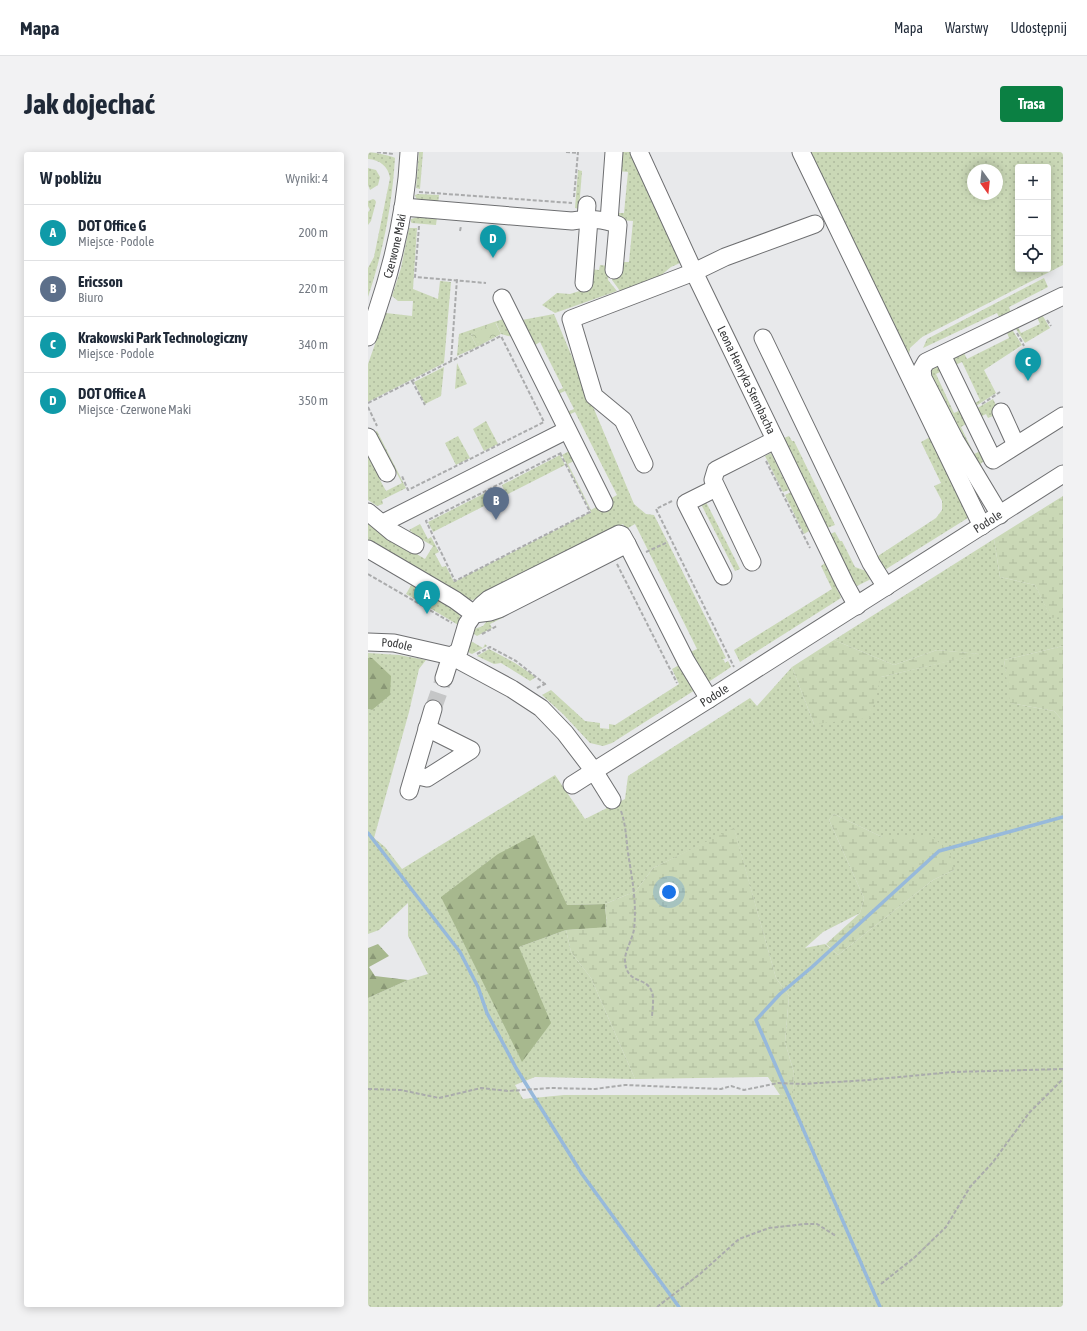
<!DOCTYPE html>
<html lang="pl">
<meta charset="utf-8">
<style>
:root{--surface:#fff;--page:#f2f2f3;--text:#1f2937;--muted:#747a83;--line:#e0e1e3;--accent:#0b8043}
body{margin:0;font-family:"Asap Condensed",sans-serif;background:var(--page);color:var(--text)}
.controls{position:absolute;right:12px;top:12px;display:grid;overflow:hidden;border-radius:4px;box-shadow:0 2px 10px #0003}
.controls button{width:36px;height:36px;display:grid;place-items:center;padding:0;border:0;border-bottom:1px solid var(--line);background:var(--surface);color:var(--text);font:20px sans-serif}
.compass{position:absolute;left:599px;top:12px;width:36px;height:36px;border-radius:50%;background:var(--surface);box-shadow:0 2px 10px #0003;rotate:165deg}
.you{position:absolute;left:301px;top:740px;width:14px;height:14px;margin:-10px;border:3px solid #fff;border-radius:50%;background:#1a73e8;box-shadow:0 0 0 6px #1a73e833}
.badge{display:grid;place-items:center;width:26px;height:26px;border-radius:50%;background:var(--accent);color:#fff;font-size:13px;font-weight:700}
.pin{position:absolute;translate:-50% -33px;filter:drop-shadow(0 1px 2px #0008)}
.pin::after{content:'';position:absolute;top:21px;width:14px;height:12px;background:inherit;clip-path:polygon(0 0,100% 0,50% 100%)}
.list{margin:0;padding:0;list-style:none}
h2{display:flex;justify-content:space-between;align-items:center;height:52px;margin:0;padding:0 16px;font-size:17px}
h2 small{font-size:13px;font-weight:400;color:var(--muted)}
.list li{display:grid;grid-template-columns:26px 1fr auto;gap:12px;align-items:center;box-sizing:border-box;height:56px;padding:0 16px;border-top:1px solid var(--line)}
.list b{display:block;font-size:15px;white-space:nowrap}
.list p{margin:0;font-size:13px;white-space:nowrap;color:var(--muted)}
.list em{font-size:13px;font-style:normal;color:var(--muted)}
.icon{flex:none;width:22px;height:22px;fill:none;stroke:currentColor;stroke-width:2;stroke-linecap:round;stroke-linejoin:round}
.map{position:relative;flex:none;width:695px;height:1155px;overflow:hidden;border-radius:4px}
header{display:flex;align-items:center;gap:24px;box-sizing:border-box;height:56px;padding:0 20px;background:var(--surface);border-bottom:1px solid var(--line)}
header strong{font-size:19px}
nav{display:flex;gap:22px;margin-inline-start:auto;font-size:14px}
.intro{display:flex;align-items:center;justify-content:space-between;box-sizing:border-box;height:96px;padding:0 24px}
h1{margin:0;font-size:28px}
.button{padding:10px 18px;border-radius:4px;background:var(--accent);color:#fff;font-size:14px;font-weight:700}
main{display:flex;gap:24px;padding:0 24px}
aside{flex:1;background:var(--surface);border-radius:4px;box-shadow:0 2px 10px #0003}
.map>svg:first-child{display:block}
.grass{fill:url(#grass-dots);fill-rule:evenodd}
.forest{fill:url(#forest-firs)}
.wetland{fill:url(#wetland-marsh)}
.park{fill:url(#park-crowns)}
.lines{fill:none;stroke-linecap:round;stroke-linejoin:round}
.stream{stroke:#97b9db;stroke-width:3.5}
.minor-tunnel{stroke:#c5c6c7;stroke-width:17;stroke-dasharray:17 8;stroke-linecap:butt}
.minor-casing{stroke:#6e6f71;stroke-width:19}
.path{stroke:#aaabac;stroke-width:2;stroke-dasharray:4 2;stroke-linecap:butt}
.minor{stroke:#fff;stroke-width:17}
.labels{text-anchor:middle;stroke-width:3;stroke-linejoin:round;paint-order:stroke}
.street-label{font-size:12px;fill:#373839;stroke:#fff}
</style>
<header>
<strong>Mapa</strong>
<nav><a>Mapa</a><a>Warstwy</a><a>Udostępnij</a></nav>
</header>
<div class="intro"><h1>Jak dojechać</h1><a class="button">Trasa</a></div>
<main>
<aside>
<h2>W pobliżu<small>Wyniki: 4</small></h2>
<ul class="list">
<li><span class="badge" style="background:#0f9aa8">A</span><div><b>DOT Office G</b><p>Miejsce · Podole</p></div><em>200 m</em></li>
<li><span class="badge" style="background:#5c6f8a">B</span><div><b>Ericsson</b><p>Biuro</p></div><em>220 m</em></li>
<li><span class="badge" style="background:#0f9aa8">C</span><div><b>Krakowski Park Technologiczny</b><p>Miejsce · Podole</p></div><em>340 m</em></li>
<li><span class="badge" style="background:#0f9aa8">D</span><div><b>DOT Office A</b><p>Miejsce · Czerwone Maki</p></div><em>350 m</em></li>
</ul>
</aside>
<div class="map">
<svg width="695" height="1155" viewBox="0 0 695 1155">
<defs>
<pattern id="grass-dots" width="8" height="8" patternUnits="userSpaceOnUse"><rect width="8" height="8" fill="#cad8b6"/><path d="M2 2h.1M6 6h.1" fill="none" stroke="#aeba9d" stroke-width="1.8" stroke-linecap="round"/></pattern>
<pattern id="forest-firs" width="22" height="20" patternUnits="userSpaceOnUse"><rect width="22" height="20" fill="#a7b88e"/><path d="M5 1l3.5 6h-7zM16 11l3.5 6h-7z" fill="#899775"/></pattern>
<pattern id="wetland-marsh" width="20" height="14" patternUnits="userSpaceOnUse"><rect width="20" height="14" fill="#cad8b6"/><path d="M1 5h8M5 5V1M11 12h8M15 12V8" fill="none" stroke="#aeba9d"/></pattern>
<pattern id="park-crowns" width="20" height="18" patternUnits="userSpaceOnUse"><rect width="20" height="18" fill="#cad8b6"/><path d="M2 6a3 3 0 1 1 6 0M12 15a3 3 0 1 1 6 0" fill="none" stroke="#aeba9d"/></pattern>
</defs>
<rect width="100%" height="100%" fill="#e8e9eb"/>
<!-- grass -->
<g class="grass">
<path d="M0 0C4 0 25 4 27 6 24 54 15 100 0 145V116L6 105 22 26C20 14 12 8 0 7Z"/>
<polygon points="51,0 55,0 52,37 48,36"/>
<polygon points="252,0 262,0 312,111 303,115 291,125 252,139 244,128 244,119 252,110 261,110 265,69 252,68 247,61 256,61 260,20 250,19"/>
<path d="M438 0H695V113L554 185 542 196 540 209ZM650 15H680V117H650ZM605 18H629V42H605Z"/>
<polygon points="0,16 8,18 12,25 10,33 2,38 0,33"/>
<polygon points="210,18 214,19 211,57 207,56"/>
<polygon points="50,42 71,43 70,52 50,49 47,44 47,43"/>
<polygon points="5,47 7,48 8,50 3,69 0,73 0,60 2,58 0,54 0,49"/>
<polygon points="53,64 69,65 68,73 44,71 43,70 43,67"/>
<polygon points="41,76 49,76 45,137 70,147 72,129 83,130 76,211 0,250 0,212 18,161 44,164 45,149 30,149 24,144 33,116"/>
<polygon points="232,113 241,114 240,128 249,139 187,161 174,153 189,141 202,142 221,136 222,117 231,118"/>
<polygon points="676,126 680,135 641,155 644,164 633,169 629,161 555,196 559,187"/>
<polygon points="673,161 682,176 657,191 646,174 649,173 653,181 672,172 668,163"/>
<polygon points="186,162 266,352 278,362 286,363 351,492 358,506 354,508 356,508 357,511 360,509 363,515 339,531 320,501 329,497 267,372 260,376 262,380 260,381 255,372 105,448 97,447 0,390 0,369 25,388 57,407 65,394 44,382 44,380 41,378 52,372 60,387 63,385 71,400 67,402 74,415 78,414 86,430 223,360 194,303 203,298 208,308 200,312 223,358 249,343 207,260 198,264 197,261 206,257 197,239 188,243 186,240 195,236 172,190 167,193 154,168"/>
<polygon points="138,166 148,186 133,182 128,171 103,183 109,195 89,204 91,182"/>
<polygon points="643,176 654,193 616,218 628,241 605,256 604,253 612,248 594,210 585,214 584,207 595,199 599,207 641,186 638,178"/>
<polygon points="89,211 99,232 87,237"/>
<polygon points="569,213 576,218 568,222 586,261 595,257 601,270 593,275 606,302 615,298 616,309 611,313 613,324 559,218"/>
<polygon points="76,215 73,244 57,252 46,230"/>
<polygon points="625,247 632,261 620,266 618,262 610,266 606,258"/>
<polygon points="118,269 130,292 116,299 105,277"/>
<polygon points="9,279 38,336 14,348 15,352 9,354 0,348 0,298 13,325 11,326 18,339 34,331 7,280"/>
<polygon points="90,284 102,306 88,313 77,291"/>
<polygon points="421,284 424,289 426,289 467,373 459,376 416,286"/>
<polygon points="564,284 603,364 515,419 510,406 510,404 568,366 574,358 574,349 566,334 573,331 553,290"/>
<polygon points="403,301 421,338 415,340 397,304"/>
<polygon points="192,303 197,313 138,343 134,333"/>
<polygon points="119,340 124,350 65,380 60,370"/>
<polygon points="423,340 441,379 436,382 417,343"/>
<polygon points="337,348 372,417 367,419 332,350"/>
<polygon points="467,380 472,389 474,389 487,415 498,419 503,427 489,434 487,433 462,382"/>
<path d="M626 387 632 425 667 433 683 465H695V494L636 508 643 551 686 559 695 569V1155H0V846L40 828 60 822 40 784V751L11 778 0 782V557L4 558V506H0V501L31 503 58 508 51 517 41 560 6 686 17 695 34 717 187 623 217 667 257 647 260 624 382 546 389 554 424 515 446 572 513 525 611 502 569 498 526 513 466 488ZM466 662 514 685 565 686 586 718 565 728 470 803 457 792 437 796 455 780 492 761 496 746 461 668ZM366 677 408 826 421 844 417 890 426 921 425 940 412 943H196L155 947 147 933 167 925 267 927 223 826 203 800 198 778 151 795 199 753 237 752 268 739 285 716Z"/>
<polygon points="457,411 469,436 470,440 471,440 473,446 372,510 366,498 464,437 453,414"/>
<polygon points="45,430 90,459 93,468 92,474 38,442"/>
<polygon points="134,461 136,465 122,472 124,476 109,484 103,480 106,477 115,474 122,465"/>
<polygon points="101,488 115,496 117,492 119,494 104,502 100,500"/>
<polygon points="121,497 147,511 168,525 162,529 133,511 126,512 109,504"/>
<polygon points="313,512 327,538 244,591 235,594 222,591 195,562 174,543 183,538 217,569 232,571 232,576 241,577 241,572 247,573 311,532 304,517"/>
</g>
<!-- forest -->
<g class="forest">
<polygon points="0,506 4,506 23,524 22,543 4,558 0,557"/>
<polygon points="166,683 199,753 237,752 239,776 198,778 151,795 183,871 154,910 73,745 130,702"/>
<polygon points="10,792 21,804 1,815 7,824 40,828 0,846 0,796"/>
</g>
<!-- wetland -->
<g class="wetland">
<polygon points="695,344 695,465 683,466 667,433 632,425 626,387"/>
<polygon points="466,488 526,513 569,498 613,502 513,525 502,566 446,572 424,515"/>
<polygon points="695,494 695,569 686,559 642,551 636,508"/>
<polygon points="466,662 514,685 565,685 582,701 586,718 565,728 470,803 458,792 492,761 496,746 461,668"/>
<polygon points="366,676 408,826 421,844 417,890 426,921 425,941 412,943 400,925 267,927 223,826 203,800 198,778 239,775 237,752 268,739 285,716"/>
</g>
<!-- park -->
<polygon class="park" points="127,170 133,182 109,195 103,183"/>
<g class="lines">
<!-- stream -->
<g class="stream">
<polyline points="0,681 92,800 110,835 119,861 148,916 214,1022 311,1155"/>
<polyline points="512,1155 388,868 412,842 444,815 571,699 695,665"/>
</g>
<!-- minor-tunnel -->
<polyline class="minor-tunnel" points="65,557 76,526"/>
<defs>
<g id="minor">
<path id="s1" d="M271 0 326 120 477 432 489 454"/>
<polyline points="433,0 614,374"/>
<path d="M35 55 204 69C220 67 235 66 250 73L246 118"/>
<polyline points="218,67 219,53"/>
<polyline points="241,69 246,0"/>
<polyline points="216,131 221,67"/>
<polyline points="134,146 236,351"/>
<path id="s2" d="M0 185C22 125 38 64 41 0"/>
<polyline points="395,186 503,411 518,435"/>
<polyline points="574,203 625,308 695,264"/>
<polyline points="633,260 648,293"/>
<polyline points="0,285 19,321"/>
<polyline points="276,312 255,268 226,244 203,167 326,120 357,105 447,72"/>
<polyline points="348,336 318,351 355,424"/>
<polyline points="0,360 24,380 47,393"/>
<polyline points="632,363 587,288 555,226 554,217 558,210 695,144"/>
<polyline points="15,371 199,278"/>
<polyline points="0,397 87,448 106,462 99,472 91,499 83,504 76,526"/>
<polyline points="384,410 345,328 348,318 407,288"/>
<polyline points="106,462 122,460 131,457 259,392 318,509 341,547"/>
<polyline points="106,462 114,453 121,447 251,382 254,383 259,392"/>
<path id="s3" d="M0 490 26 491 83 504 144 537 173 556 197 581 226 619 341 547 695 322"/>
<polyline points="46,623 59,626 103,598 59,576"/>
<polyline points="204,633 226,619 244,648"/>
<polyline points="41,639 65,557"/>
</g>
</defs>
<!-- minor casing -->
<use href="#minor" class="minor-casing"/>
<!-- path -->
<g class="path">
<polyline points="9,0 26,2"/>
<polyline points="198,0 210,1"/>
<polyline points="51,40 204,51"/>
<polyline points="206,45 210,0"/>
<polyline points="51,74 47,125 118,131"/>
<polyline points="92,79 93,74"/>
<polyline points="679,168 683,174"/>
<polyline points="649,181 656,194"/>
<polyline points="83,209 89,127"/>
<polyline points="44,229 57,253"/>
<polyline points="0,251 133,184 176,270 40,338 34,324"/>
<polyline points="614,252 632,240"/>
<polyline points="0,255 9,274"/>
<polyline points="192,301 222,360 87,429 58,369 195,300"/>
<polyline points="398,309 442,396"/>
<polyline points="126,335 134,352"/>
<polyline points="304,349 288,357 366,515"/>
<polyline points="278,400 300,390"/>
<polyline points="249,412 309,531"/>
<polyline points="0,422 84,471"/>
<polyline points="114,482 129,474"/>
<polyline points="109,502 122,495 148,509 177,532"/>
<polyline points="169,536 179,531"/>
<path d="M253 659C258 673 258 686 260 701 264 726 269 751 266 777 265 786 256 801 257 809 259 833 277 824 283 838 287 845 284 858 284 866"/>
<polyline points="0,937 33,938 71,946 113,936 140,939 183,936 227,937 257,933 353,937 363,934 376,938 410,931 435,932 500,928 585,920 695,917"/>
<polyline points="513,1132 547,1105 578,1075 602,1035 625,1010 661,961 695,927"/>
<polyline points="289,1155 332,1122 371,1087 401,1076 437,1072 449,1072 468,1084"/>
</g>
<!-- minor -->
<use href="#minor" class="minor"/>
</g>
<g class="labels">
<!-- street labels -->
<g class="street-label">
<text dy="4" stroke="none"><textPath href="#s2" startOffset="95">Czerwone Maki</textPath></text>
<text dy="4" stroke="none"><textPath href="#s1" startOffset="252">Leona Henryka Sternbacha</textPath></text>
<text dy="4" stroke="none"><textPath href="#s3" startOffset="737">Podole</textPath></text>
<text dy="4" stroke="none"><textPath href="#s3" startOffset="29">Podole</textPath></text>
<text dy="4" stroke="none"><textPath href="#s3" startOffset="413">Podole</textPath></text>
</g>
</g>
</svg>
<div class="controls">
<button>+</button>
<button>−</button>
<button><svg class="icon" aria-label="locate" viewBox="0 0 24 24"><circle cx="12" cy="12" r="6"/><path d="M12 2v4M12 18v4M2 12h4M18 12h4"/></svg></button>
</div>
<svg class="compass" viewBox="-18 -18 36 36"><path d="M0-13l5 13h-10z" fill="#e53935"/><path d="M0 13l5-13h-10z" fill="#747a83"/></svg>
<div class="you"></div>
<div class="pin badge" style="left:59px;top:462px;background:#0f9aa8">A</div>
<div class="pin badge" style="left:128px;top:368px;background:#5c6f8a">B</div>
<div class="pin badge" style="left:660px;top:229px;background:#0f9aa8">C</div>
<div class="pin badge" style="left:125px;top:106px;background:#0f9aa8">D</div>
</div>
</main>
